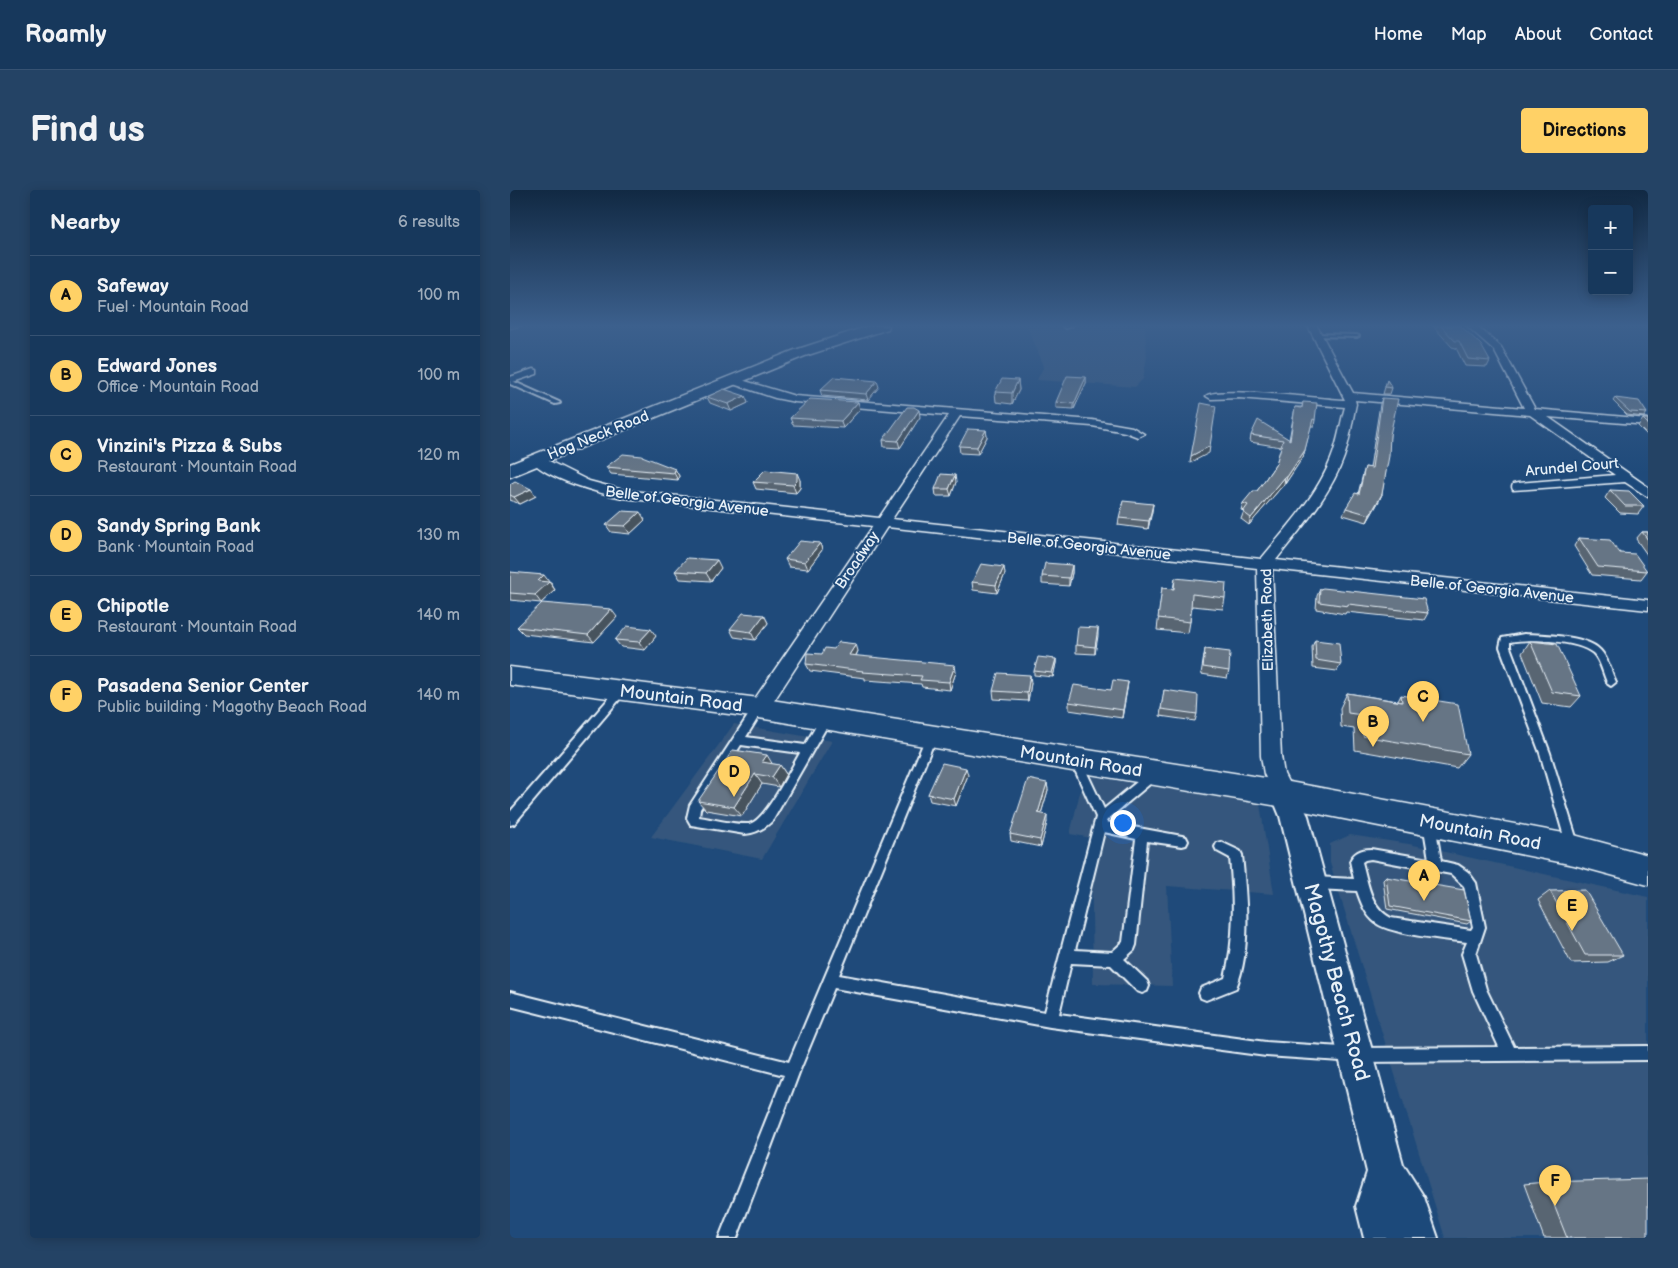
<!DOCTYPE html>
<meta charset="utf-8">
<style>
:root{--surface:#17385c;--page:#244365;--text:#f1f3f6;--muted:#9eacbb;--line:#365272;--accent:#ffd166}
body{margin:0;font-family:"Balsamiq Sans",sans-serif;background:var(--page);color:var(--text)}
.controls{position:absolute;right:15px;top:15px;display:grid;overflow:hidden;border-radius:5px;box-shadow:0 2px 12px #0003}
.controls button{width:45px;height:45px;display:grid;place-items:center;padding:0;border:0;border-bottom:1px solid var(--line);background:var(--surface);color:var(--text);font:25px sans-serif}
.you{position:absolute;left:612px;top:632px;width:18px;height:18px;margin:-12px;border:4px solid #fff;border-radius:50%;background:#1a73e8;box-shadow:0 0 0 8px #1a73e833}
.badge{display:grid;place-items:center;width:32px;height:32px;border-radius:50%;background:var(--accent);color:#111;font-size:16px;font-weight:700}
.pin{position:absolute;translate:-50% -41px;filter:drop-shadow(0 1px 2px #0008)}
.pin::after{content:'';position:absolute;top:26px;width:18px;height:15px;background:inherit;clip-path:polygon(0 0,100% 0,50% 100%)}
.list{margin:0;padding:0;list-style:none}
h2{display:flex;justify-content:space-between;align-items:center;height:65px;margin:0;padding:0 20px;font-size:21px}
h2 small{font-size:16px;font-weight:400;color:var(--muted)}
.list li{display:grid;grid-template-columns:32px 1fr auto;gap:15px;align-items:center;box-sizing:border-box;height:80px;padding:0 20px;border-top:1px solid var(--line)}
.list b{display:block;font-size:19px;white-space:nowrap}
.list p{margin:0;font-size:16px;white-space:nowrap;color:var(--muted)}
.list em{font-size:16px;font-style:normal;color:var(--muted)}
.map{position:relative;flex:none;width:1138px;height:1048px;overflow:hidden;border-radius:5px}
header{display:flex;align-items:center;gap:30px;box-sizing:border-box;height:70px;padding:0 25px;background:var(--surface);border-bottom:1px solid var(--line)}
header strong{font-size:24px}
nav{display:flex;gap:28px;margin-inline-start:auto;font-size:18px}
.intro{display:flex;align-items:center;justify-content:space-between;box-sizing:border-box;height:120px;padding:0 30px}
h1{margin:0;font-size:35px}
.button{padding:12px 22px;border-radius:5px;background:var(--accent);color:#111;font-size:18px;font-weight:700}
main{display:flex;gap:30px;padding:0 30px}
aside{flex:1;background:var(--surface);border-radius:5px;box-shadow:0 2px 12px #0003}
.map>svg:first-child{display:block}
.built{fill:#34577d}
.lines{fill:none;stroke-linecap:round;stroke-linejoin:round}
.service-casing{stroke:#e8f1f8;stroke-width:4}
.minor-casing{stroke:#e8f1f8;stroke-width:3}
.tertiary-casing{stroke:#e8f1f8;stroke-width:4}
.secondary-casing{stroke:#e8f1f8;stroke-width:3}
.service{fill:#1f4a7a;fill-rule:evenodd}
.minor{fill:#1f4a7a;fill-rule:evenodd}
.tertiary{fill:#1f4a7a;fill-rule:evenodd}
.secondary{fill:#1f4a7a;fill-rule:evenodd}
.wall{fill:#586572;stroke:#e8f1f8}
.shaded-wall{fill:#47525d;stroke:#e8f1f8}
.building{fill:#667585;stroke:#e8f1f8}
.labels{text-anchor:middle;stroke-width:4;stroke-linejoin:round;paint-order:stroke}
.far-street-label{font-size:15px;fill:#e8f1f8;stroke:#1f4a7a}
.street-label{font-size:18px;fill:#e8f1f8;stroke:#1f4a7a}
.near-street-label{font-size:21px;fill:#e8f1f8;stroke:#1f4a7a}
</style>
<header>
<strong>Roamly</strong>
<nav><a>Home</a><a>Map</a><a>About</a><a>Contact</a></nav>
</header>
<div class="intro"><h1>Find us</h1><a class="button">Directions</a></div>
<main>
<aside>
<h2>Nearby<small>6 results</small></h2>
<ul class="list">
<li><span class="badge">A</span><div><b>Safeway</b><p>Fuel · Mountain Road</p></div><em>100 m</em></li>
<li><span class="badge">B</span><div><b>Edward Jones</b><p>Office · Mountain Road</p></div><em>100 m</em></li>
<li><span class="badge">C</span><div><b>Vinzini's Pizza &amp; Subs</b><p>Restaurant · Mountain Road</p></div><em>120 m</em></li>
<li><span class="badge">D</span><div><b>Sandy Spring Bank</b><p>Bank · Mountain Road</p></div><em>130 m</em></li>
<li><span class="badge">E</span><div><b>Chipotle</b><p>Restaurant · Mountain Road</p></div><em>140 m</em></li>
<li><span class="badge">F</span><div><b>Pasadena Senior Center</b><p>Public building · Magothy Beach Road</p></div><em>140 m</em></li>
</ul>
</aside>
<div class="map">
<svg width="1138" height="1048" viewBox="0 0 1138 1048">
<rect width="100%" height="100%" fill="#1f4a7a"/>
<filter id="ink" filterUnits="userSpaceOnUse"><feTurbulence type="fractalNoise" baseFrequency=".02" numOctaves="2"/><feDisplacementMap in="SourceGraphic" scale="10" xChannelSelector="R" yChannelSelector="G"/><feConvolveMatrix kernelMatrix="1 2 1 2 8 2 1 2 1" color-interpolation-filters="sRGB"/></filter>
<g filter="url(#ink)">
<!-- built -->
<g class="built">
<polygon points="517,136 635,136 637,167 633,189 625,197 527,190 534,176"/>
<polygon points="224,534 322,551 252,669 141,647"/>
<polygon points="574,585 750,614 764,704 657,696 662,796 583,794 581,648 560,644"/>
<polygon points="840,645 899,654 1138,707 1138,1048 935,1048 820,673 820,654"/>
</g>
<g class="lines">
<defs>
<g id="service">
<polygon points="553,136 562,136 555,138"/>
<polygon points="806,144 847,145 849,146 847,147 804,146"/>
<polygon points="0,190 49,212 50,213 45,214 0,194"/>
<path d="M1014 444C1034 445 1076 445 1090 460 1098 468 1101 482 1106 492L1101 496 1098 494C1093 485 1091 470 1083 463 1067 450 1019 448 1000 452V457L1040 563 1069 657 1067 661 1063 662 1059 661 1057 657 1030 563 990 457 992 448Z"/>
<polygon points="111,497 116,501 114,504 4,634 0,635 0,622 108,498"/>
<path d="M249 514 254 518 236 547 295 555 312 526H320L321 529 263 630C255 638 247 643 235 644L181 635 177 628 180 615 245 515ZM231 555 290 563C281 578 255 632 239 634 225 635 203 629 189 627L190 619Z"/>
<path d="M421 543 425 544 426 547 329 785 535 822 586 627 561 571 562 568 566 567 570 568 594 619 639 582 643 581 647 582 648 585 647 588 597 630 596 632 672 646 676 647 678 651 676 655 672 656 637 651 626 755 624 760 614 769 637 791 639 796 637 801 632 803 627 801 601 775 561 773 549 824 756 852 846 858 989 857 963 801 952 764 957 752C936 749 882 745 866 733 856 726 851 713 847 701L805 699 801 697 799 693 801 689 805 687 844 689 840 671C844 662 851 659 861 659L919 669 913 633 915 629 919 628 923 629 925 633 931 671 948 675 958 682 966 693 975 737 966 764 976 799 1004 857 1138 856V870L846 872 756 866 540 837 324 798 290 880 227 1048H209L274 885 0 816V802L279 872 416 547 417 544ZM594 642 626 649 613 752 602 762 565 760ZM861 669 941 684 954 696 963 737 961 740 881 728C860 717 858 693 852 672L855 670Z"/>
<path d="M711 652 730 661 732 665C736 706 742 759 726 798L696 810 691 808 689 803 691 798 715 788C725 748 724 709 720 668L707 661 705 657 707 653Z"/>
</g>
<g id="minor">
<path d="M798 136H807L843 203 1014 218 984 160 957 136H967L991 157 1025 219 1138 229V235L1038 227 1138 297V307L1115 292 1003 300 1002 297 1003 294 1008 293 1105 285 1020 225 845 210 846 214C842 232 840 250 834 267 820 306 791 338 766 370L1138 410V420L762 379 771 566 774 584 784 604 781 610 774 613 767 610 754 584 751 566 747 378 377 337 256 523 249 525 242 523 240 518 242 513 363 336 113 308C89 303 36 289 21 270L27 266 31 267 79 291 113 300 369 328 439 225 285 212 265 208 217 192 216 190 217 188H225L285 206 582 230 622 237 634 244 628 247 615 242 582 236 450 226 382 329 751 369C777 337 806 307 821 269 828 252 830 234 835 217L729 208 701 209 696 206C706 196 814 209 835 210Z"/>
<polygon points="23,179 27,180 27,184 0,193 0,187"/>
</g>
<polygon id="tertiary" points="774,593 783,596 798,626 893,974 914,1007 928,1048 854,1048 846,1016 857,982 770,626 761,604 765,596"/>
<g id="secondary">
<polygon points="359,136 379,136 378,139 295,166 0,287 0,274 285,160"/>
<polygon points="0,477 249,508 774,591 1064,645 1138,665 1138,695 1064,675 774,617 249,528 0,495"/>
</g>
</defs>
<!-- service casing -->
<use href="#service" class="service-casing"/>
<!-- minor casing -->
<use href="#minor" class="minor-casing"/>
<!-- tertiary casing -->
<use href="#tertiary" class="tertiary-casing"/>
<!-- secondary casing -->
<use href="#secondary" class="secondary-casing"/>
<!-- service -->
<use href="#service" class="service"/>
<!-- minor -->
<use href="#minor" class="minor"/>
<!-- tertiary -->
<use href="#tertiary" class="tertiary"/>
<!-- secondary -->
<use href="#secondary" class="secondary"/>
</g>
<!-- wall -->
<g class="wall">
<polygon points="923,136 951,136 980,171 977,177 955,176 946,158 942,157"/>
<polygon points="576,187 576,193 564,219 546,218 546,212"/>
<polygon points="508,190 509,200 502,214 486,212 485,202"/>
<polygon points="877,190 882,198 880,204 873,204"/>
<polygon points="369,197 358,210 312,206 310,200"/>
<polygon points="235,206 238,213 221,221 200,213 197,207"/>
<polygon points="872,208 880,245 872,304 869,311 857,332 833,325 836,318 848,304 853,284 855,277 860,278 870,214"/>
<polygon points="1105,208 1137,223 1134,227 1117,225 1103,211"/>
<polygon points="348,212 350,219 333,238 283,235 280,228"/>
<polygon points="793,212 805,230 804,236 801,236 793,267 775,294 774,294 739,335 731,329 734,321 731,320 733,313 747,301 766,274 771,257 740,252 741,245 779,250 785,217 792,217"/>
<polygon points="410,227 390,258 374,257 373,250"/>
<polygon points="1133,229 1138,229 1138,246 1128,236"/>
<polygon points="476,240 477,247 468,264 450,263 449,256"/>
<polygon points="96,277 165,279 169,286 168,290 101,284"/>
<polygon points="290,290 290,298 286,303 246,299 243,292"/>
<polygon points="446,292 441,306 426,306 425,299"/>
<polygon points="0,294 26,306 10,314 0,310"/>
<polygon points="1100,300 1134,316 1128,324 1110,323 1095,308"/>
<polygon points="643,314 638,339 608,335 609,328"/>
<polygon points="135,330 120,344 101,342 96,335"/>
<polygon points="1132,342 1138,342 1138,366 1126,349"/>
<polygon points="1069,348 1110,363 1137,381 1131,389 1082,385 1064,356"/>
<polygon points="310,353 312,360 298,379 279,377 275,369"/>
<polygon points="562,375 562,383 559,396 532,394 532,386"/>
<polygon points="211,378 201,391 170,389 165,381"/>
<polygon points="0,382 41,393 45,400 31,413 0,410"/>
<polygon points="495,384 487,403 463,400 462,392"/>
<polygon points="665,388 715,408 713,419 682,416 680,432 678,443 647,440 652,398 663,399"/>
<polygon points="810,399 918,423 914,430 836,422 835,424 806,419 807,406"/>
<polygon points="254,425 258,433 245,450 224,447 220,439"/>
<polygon points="107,427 84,452 14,444 7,437"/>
<polygon points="588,438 585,464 566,463 566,455"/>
<polygon points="146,446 135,460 111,457 105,450"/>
<polygon points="805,450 831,474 827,481 803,478 802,457"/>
<polygon points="1020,451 1071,506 1061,517 1032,513 1012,463"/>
<polygon points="695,459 719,481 717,488 691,484"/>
<polygon points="348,461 346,466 446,482 440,500 412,497 411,494 355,490 355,488 300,481 296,474 312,464"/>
<polygon points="546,469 546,473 543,487 524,485 524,481"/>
<polygon points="618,492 612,528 559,520 559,512 601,500"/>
<polygon points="521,493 518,511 484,509 483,501"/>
<polygon points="654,500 687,524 685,531 650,526"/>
<polygon points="837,503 888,511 891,505 958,564 947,578 845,560 844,539 831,537 830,518"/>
<polygon points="262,574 270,575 276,584 269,597 252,594 232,626 196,620 188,611"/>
<polygon points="458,585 446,616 420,611 418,604"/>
<polygon points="537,593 538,600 531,624 537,632 531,657 501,651 500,644"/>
<polygon points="876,687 961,731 957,734 877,719 873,690"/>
<polygon points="1040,701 1113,765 1098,772 1061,773 1028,710"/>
<polygon points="1035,992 1138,1048 1034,1048 1014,994"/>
</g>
<!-- shaded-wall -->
<g class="shaded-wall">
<polygon points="0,136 13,136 0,139"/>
<polygon points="576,187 576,193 564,219 564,214"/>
<polygon points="508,190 509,200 502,214 502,203"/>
<polygon points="367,191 369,197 358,210 356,204"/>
<polygon points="235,206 238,213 221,221 218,214"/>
<polygon points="348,212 350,219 333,238 331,231"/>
<polygon points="409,220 410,227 390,258 388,251"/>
<polygon points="476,240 477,247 468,264 467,257"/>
<polygon points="700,256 699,263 680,273 681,266"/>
<polygon points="795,260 793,267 775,294 777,287"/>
<polygon points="165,279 169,286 168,290 164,283"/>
<polygon points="287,283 290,290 290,298 286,303 283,295"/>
<polygon points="445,285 446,292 441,306 439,299"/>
<polygon points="775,287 774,294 739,335 741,328"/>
<polygon points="21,299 26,306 10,314 4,307"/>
<polygon points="872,304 869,311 857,332 860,325"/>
<polygon points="643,314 642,322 638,339 639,331"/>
<polygon points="130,322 135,330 120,344 115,336"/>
<polygon points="310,353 312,360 298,379 295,372"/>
<polygon points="207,370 211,378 201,391 196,383"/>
<polygon points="562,375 562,383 559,396 559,388"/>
<polygon points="494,377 495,384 487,403 486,395"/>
<polygon points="34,385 45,400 31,413 25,405 28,391"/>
<polygon points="101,419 107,427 84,452 78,445"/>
<polygon points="254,425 258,433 245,450 241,442"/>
<polygon points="588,438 588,446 585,464 585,457"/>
<polygon points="141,439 146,446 135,460 129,452"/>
<polygon points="346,454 348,461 342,473 339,465"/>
<polygon points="546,469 546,473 543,487 542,483"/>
<polygon points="445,475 446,482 440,500 439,492"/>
<polygon points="520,485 521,493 518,511 517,503"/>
<polygon points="618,492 617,500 612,528 613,520"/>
<polygon points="257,565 263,575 252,572"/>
<polygon points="270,575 276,584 269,597 262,587"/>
<polygon points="456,578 458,585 446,616 444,609"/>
<polygon points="245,584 252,594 232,626 224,617"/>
<polygon points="537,593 538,600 529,630 528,623"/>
<polygon points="537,625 537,632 531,657 530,650"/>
</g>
<!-- building -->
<g class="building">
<polygon points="931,136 951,136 971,155 980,171 958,169 949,151 945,151"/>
<polygon points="557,186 576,187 564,214 546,212"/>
<polygon points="324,187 367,191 356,204 310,200"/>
<polygon points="492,189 508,190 502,203 485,202"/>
<polygon points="877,190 882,198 875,197"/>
<polygon points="214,199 235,206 218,214 197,207"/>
<polygon points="872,208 888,209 880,245 879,266 872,304 860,325 836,318 845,303 849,304 855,277 862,278"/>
<polygon points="1105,208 1129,211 1137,223 1120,222"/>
<polygon points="300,209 348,212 331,231 280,228"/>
<polygon points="793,212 807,213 805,230 803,229 795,260 777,287 775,287 741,328 733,322 738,315 733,313 743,301 747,301 766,274 773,250 741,245 748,230 780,250 785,217 792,218"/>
<polygon points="691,213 706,216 700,256 681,266"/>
<polygon points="397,217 404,217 409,220 388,251 373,250"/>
<polygon points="1133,229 1138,229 1138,234"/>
<polygon points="458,239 476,240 467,257 449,256"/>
<polygon points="113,264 132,266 165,279 164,283 96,277"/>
<polygon points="255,280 287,283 287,291 283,295 243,292"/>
<polygon points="431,284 445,285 439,299 425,299"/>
<polygon points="5,291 21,299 4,307 0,305 0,294"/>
<polygon points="1100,300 1119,301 1134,316 1115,316"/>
<polygon points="613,311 643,314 639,331 609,328"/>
<polygon points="112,321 130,322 115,336 96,335"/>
<polygon points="1132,342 1138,342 1138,350"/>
<polygon points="1069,348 1100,350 1110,363 1125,364 1137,381 1088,377"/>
<polygon points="290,351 310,353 295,372 275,369"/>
<polygon points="177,368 207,370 196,383 165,381"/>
<polygon points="535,373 562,375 559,388 532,386"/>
<polygon points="471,374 494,377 486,395 462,392"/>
<polygon points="0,382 34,385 28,391 39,392 25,405 0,403"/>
<polygon points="665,388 716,393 715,408 682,404 680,432 648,428 652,398 664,399"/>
<polygon points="813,398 914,409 918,423 838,414 838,416 809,412 810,399"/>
<polygon points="32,413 101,419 78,445 7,437"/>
<polygon points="233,423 254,425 241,442 220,439"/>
<polygon points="117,436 141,439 129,452 105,450"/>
<polygon points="568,437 588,438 585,457 566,455"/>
<polygon points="805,450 829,453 831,474 806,470"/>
<polygon points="1020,451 1047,454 1071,506 1042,502"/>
<polygon points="329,452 346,454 339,465 445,475 439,492 410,490 412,486 352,482 353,481 296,474 297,463 312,464 315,458 324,459"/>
<polygon points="695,459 720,462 719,481 693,477"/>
<polygon points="528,467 546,469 542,483 524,481"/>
<polygon points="488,483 520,485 517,503 483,501"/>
<polygon points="603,490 618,492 613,520 559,512 564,495 601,500"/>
<polygon points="654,500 688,505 687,524 651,519"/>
<polygon points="837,503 892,512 891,505 948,514 958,564 853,546 852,525 838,523"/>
<polygon points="223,560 257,565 252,572 270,575 262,587 245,584 224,617 188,611"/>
<polygon points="432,573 456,578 444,609 418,604"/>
<polygon points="518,589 537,593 528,623 537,625 530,650 500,644"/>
<polygon points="876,687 954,700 961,731 880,716"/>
<polygon points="1075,700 1113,765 1075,765 1040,701"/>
<polygon points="1138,989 1138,1048 1057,1048 1035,992"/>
</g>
</g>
<!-- sky -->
<linearGradient id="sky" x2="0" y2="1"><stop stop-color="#112943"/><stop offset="0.48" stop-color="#3c608d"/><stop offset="1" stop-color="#3c608d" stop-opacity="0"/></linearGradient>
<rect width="1138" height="283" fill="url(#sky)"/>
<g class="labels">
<!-- far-street labels -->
<g class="far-street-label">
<text transform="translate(88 245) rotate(-22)" y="5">Hog Neck Road</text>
<text transform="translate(1062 277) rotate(-5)" y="5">Arundel Court</text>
<text transform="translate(177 311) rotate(7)" y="5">Belle of Georgia Avenue</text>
<text transform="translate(579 356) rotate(6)" y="5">Belle of Georgia Avenue</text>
<text transform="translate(347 370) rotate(-56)" y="5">Broadway</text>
<text transform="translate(982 399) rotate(6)" y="5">Belle of Georgia Avenue</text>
<text transform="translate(757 430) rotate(-91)" y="5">Elizabeth Road</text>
</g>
<!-- street labels -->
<g class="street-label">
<text transform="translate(171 508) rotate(7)" y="6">Mountain Road</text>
<text transform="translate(571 571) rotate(9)" y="6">Mountain Road</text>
<text transform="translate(970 642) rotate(11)" y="6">Mountain Road</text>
</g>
<!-- near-street labels -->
<g class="near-street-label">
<text transform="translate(827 792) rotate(75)" y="7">Magothy Beach Road</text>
</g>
</g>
</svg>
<div class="controls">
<button>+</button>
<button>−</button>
</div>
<div class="you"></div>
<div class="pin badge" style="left:914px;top:711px">A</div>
<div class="pin badge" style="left:863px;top:557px">B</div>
<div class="pin badge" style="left:913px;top:532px">C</div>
<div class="pin badge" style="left:224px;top:607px">D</div>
<div class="pin badge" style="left:1062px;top:741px">E</div>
<div class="pin badge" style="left:1045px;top:1016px">F</div>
</div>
</main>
